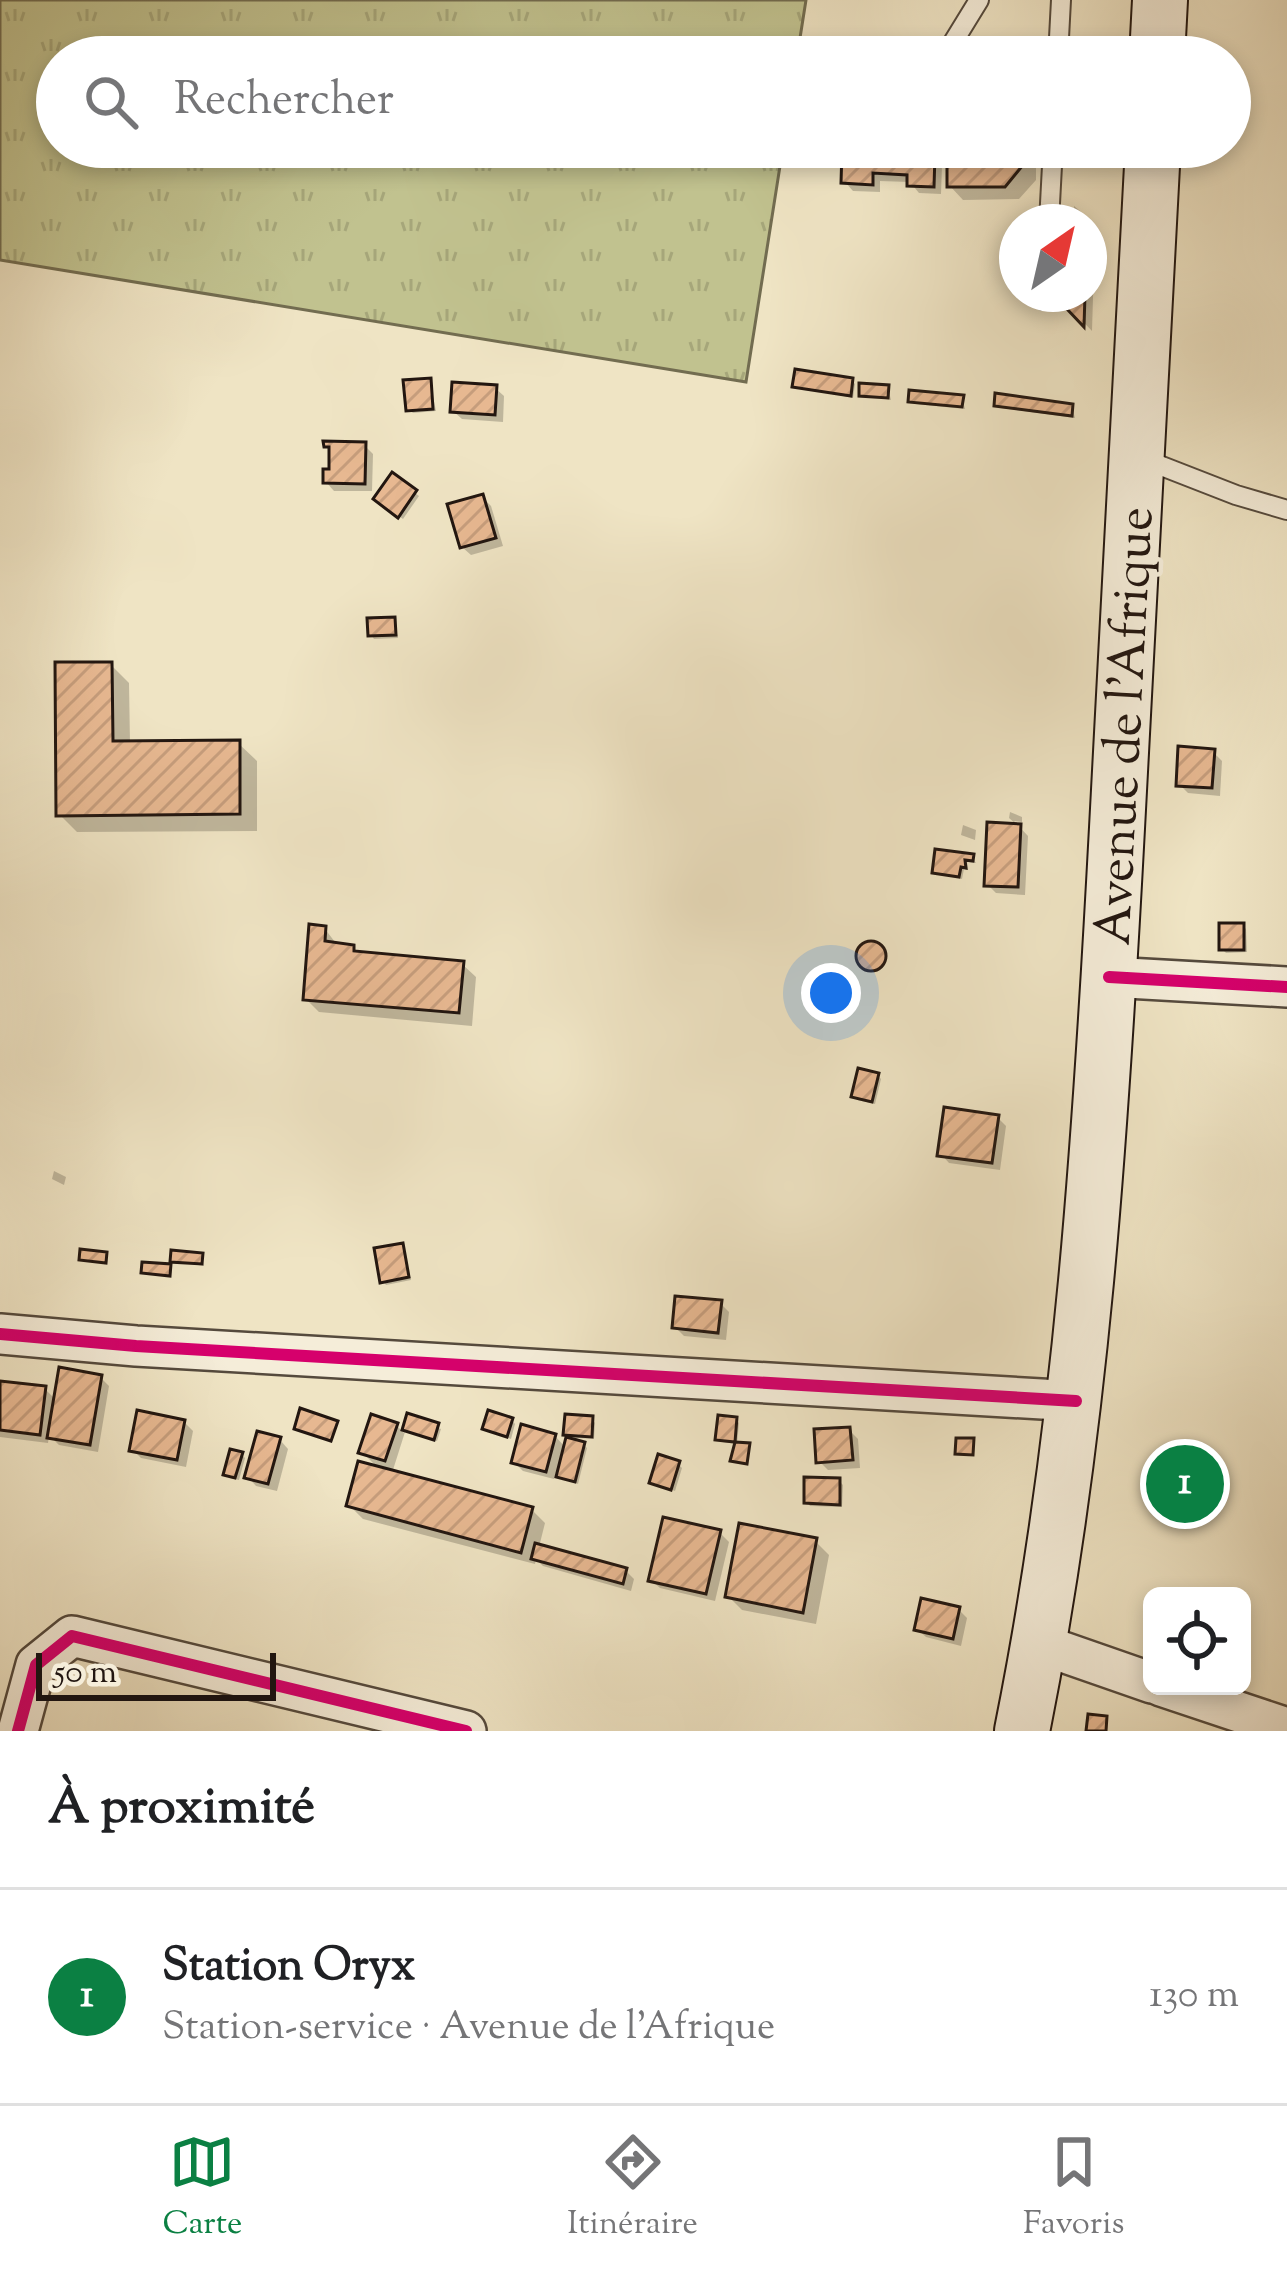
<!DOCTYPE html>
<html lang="fr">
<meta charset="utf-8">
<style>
:root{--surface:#fff;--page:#f6f6f6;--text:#202124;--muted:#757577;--line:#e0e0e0;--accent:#0b8043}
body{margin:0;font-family:"Sorts Mill Goudy",serif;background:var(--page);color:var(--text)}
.controls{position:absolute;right:36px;bottom:36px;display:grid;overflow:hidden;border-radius:18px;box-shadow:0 6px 18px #0003}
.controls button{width:108px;height:108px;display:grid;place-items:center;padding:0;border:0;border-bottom:3px solid var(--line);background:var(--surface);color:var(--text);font:60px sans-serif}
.compass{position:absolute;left:999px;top:204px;width:108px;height:108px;border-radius:50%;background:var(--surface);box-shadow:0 6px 18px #0003;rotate:34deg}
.scale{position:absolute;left:36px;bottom:30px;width:240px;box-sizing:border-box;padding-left:12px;border:6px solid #221610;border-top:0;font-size:33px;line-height:42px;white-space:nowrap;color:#221610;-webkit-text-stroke:9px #f5edd9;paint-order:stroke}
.you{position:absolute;left:831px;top:993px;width:42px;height:42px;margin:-30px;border:9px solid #fff;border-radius:50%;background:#1a73e8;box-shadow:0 0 0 18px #1a73e833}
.badge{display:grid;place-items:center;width:78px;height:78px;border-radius:50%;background:var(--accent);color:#fff;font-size:39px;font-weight:700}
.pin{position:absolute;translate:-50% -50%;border:6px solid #fff;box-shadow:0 3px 12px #0006}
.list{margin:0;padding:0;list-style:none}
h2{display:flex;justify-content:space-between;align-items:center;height:156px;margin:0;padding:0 48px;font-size:51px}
h2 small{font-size:39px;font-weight:400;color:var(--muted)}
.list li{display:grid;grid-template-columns:78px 1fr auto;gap:36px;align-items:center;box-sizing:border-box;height:216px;padding:0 48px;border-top:3px solid var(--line)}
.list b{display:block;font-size:45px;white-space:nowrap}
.list p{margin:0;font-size:39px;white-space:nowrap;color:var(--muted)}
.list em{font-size:39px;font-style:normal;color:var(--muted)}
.icon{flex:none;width:66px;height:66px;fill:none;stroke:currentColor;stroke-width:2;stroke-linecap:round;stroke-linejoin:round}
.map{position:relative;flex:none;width:1287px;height:1731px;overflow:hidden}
.search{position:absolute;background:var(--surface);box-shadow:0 6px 18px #0003;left:36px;right:36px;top:36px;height:132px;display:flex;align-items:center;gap:30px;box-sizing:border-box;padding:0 42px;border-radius:66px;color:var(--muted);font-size:45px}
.sheet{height:372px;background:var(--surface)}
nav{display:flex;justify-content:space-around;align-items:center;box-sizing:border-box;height:168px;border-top:3px solid var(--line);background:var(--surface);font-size:33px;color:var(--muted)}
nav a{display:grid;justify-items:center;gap:6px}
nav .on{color:var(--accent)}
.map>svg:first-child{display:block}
.grass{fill:url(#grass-tufts);stroke:#726c50;stroke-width:3}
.shadow{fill:#0003}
.building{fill:url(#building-hatch);stroke:#221610;stroke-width:3}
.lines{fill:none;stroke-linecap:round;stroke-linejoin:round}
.service-casing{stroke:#554a3d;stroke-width:22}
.minor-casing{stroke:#554a3d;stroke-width:44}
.secondary-casing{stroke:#221610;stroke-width:58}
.service{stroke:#f5edd9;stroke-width:18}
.minor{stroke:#f5edd9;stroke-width:39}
.secondary{stroke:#f5edd9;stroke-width:54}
.cycleway-casing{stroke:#f5edd9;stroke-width:20}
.cycleway{stroke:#d6006c;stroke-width:12}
.labels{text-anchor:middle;stroke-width:9;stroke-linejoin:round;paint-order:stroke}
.street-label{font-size:51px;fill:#221610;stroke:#f5edd9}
</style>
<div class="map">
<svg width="1287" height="1731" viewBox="0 0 1287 1731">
<defs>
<pattern id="grass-tufts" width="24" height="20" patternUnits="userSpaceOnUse" patternTransform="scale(3)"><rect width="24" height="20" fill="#c1c28f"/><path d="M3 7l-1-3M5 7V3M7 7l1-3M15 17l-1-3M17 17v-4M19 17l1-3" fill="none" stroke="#a6a67a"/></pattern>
<pattern id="building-hatch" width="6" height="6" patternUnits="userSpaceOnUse" patternTransform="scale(3)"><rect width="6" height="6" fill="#e7b891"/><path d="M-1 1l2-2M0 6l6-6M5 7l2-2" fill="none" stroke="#c69d7c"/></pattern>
</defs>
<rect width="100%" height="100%" fill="#efe4c4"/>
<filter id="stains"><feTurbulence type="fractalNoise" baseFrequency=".00167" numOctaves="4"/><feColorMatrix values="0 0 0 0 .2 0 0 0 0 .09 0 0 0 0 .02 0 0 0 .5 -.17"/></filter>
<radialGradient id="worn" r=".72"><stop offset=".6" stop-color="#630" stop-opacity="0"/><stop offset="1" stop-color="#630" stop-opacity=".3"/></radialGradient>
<!-- grass -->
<polygon class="grass" points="0,0 806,0 797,57 57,57 57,147 783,147 746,382 0,260"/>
<!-- shadow -->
<g class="shadow">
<polygon points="989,147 1036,147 1036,180 1019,199 963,200 950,186 967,164 989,154"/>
<polygon points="845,153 934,157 942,165 941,194 919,193 910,182 880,181 880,192 853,191 845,182"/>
<polygon points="1074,206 1080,211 1087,222 1074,222"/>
<polygon points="1089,224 1095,233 1092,331 1069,307 1070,294 1089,294"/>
<polygon points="852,381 855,384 853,398 795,386"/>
<polygon points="430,382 436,411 413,413 409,410"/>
<polygon points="495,388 504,396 503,422 462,419 453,411"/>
<polygon points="888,388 891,400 862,395"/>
<polygon points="962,398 965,409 915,404 911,401"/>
<polygon points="997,405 1072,407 1075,418 1001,408"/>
<polygon points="364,445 373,454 372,491 334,491 326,482"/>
<polygon points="392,476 419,496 403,519 380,502"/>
<polygon points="482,497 491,506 503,546 471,555 462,547"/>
<polygon points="394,620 398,638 374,639 371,635"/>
<polygon points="111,665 129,683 130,744 238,743 257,761 257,831 77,832 59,814"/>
<polygon points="1213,752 1222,761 1220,796 1188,793 1179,784"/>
<polygon points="1010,812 1022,817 1022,822 1014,821 1028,836 1025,895 996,893 987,884 1019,827 1009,818"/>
<polygon points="963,825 976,830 975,840 961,835"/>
<polygon points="972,857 976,863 967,862 968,870 964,869 962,879 935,872"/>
<polygon points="1243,926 1246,929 1247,952 1226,953 1222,949"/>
<polygon points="325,929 338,946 353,947 360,955 462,964 476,977 472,1026 319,1012 306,999"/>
<circle cx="873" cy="959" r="13"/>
<polygon points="877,1075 881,1079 875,1104 857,1100 854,1096"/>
<polygon points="997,1117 1006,1126 1000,1170 949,1163 941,1154"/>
<polygon points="54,1171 66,1177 64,1185 52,1179"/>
<polygon points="402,1246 411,1280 386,1285 383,1281"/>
<polygon points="202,1256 204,1266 173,1261"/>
<polygon points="720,1303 729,1312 726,1340 684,1336 675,1327"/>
<polygon points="100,1377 109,1386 98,1452 59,1445 49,1435 48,1443 0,1437 0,1384 45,1389 57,1401"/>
<polygon points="409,1417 441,1429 437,1441 405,1432 392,1473 532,1510 545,1523 539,1547 625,1570 634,1579 631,1591 543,1566 536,1559 535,1564 363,1519 349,1505 379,1469 362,1452 396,1425 404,1433"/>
<polygon points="592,1419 595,1423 594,1439 577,1438 587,1448 578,1484 556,1473 554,1479 523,1471 514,1462 555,1436 566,1448 566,1434"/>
<polygon points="512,1420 515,1424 511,1439 485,1429"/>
<polygon points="736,1420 739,1423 737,1444 722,1442 719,1439"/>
<polygon points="184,1422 193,1431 186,1467 141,1458 133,1450"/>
<polygon points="849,1430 858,1439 860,1468 828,1470 819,1461"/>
<polygon points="280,1440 288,1449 277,1491 256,1486 248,1477"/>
<polygon points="241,1454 245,1458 239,1480 230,1478 227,1474"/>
<polygon points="678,1464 682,1468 675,1491 653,1482"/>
<polygon points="839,1481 843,1485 842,1507 810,1506 807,1502"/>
<polygon points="720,1533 729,1542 715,1601 660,1588 651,1580"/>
<polygon points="815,1541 829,1555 816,1624 742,1610 728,1596"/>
<polygon points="959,1610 967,1618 961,1646 926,1637 917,1629"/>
</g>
<!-- building -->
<g class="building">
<polygon points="986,147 1023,147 1023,165 1005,187 947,187 947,160 964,161 964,151 986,151"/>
<polygon points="842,150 935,154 934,187 907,186 907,175 873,173 873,185 841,183"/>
<polygon points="1067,294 1085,294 1084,327 1066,308"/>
<polygon points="795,369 853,378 851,396 792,387"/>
<polygon points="431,378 433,409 406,411 403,380"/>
<polygon points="452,382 497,385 495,415 450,412"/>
<polygon points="859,383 889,385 888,398 859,396"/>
<polygon points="909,390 964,395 962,407 908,402"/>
<polygon points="995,393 1073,404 1072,416 994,406"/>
<polygon points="323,441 366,442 365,484 323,483 323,469 329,469 329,447 324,447"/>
<polygon points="392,472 417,490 398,518 373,499"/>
<polygon points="483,494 496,538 460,548 447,504"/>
<polygon points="395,617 396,635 368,636 367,618"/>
<polygon points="55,662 112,662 113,741 240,740 240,814 56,816"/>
<polygon points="1178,746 1215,749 1212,788 1176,786"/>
<polygon points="987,822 1021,824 1018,887 984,886"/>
<polygon points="935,849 974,854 973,861 965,860 966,868 961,867 959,877 932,873"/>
<rect x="1219" y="923" width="25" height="27"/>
<polygon points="309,924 326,926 325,941 354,945 354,951 464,961 459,1013 303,1000"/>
<circle cx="871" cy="956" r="15"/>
<polygon points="858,1068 879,1073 872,1102 851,1097"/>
<polygon points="944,1107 999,1115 992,1163 937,1156"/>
<polygon points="403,1243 409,1277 380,1283 374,1248"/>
<polygon points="80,1249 107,1252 106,1263 79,1260"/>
<polygon points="171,1250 203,1253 202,1264 170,1262"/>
<polygon points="142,1262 171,1264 170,1276 141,1273"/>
<polygon points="675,1296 722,1300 718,1333 672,1328"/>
<polygon points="59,1367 102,1375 90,1445 47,1438"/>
<polygon points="0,1381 46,1386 40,1435 0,1430"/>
<polygon points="300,1408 338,1421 331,1441 294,1429"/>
<polygon points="137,1410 185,1420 177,1460 129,1451"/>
<polygon points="488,1410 513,1418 507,1437 482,1429"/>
<polygon points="407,1413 439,1423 434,1440 402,1430"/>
<polygon points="371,1414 398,1423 385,1461 358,1453"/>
<polygon points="565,1414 593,1416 592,1437 563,1435"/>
<polygon points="718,1415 737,1417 735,1442 715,1440"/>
<polygon points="521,1424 556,1434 546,1472 511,1463"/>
<polygon points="850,1427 853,1460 816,1463 814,1429"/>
<polygon points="257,1431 281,1437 268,1484 244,1478"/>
<polygon points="566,1437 585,1442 575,1482 556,1477"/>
<polygon points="956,1438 974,1438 973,1455 955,1454"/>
<polygon points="735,1442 750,1443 747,1464 730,1461"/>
<polygon points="230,1449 243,1452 235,1478 223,1475"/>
<polygon points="658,1454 680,1461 671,1490 649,1483"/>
<polygon points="358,1461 533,1507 521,1553 346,1506"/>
<polygon points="804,1477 840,1478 840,1505 804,1503"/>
<polygon points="663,1517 721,1530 706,1594 648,1581"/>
<polygon points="739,1523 817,1538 803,1613 725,1597"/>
<polygon points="535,1543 627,1568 623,1584 531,1559"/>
<polygon points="921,1598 960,1607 953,1639 914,1630"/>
<polygon points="1088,1714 1107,1716 1106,1731 1086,1731"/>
</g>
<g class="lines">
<defs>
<g id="service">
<polyline points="944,57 979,0"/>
<polyline points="1058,57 1061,0"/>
<polyline points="1049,222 1053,147"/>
<polyline points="1044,300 1045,294"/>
<polyline points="1141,458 1236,495 1287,510"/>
</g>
<g id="minor">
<polyline points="1109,977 1287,987"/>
<polyline points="0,1334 136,1346 1076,1401"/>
<polyline points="1040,1644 1152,1683"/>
<polyline points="1161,1686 1287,1728"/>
<polyline points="18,1731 36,1665 72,1636 466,1731"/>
</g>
<g id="secondary">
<polyline points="1157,57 1160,0"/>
<path d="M1022 1731C1082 1433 1101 1131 1117 828 1129 601 1141 374 1153 147"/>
</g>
</defs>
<!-- service casing -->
<use href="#service" class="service-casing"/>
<!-- minor casing -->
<use href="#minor" class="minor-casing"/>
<!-- secondary casing -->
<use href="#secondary" class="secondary-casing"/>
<!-- service -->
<use href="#service" class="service"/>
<!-- minor -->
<use href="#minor" class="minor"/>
<!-- secondary -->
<use href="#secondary" class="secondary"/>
<defs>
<g id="cycleway">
<polyline points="1109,977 1287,987"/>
<polyline points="0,1334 136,1346 1076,1401"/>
<polyline points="18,1731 36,1665 72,1636 466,1731"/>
</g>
</defs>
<!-- cycleway casing -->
<use href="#cycleway" class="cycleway-casing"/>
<!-- cycleway -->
<use href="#cycleway" class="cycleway"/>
</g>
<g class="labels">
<!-- street labels -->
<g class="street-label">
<text transform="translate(1122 726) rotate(-87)" y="18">Avenue de l'Afrique</text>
</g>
</g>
<rect width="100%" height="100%" filter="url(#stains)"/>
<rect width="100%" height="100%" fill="url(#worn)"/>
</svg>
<div class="controls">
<button><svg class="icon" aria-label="locate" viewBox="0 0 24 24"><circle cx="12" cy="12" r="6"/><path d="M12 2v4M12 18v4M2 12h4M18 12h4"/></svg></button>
</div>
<svg class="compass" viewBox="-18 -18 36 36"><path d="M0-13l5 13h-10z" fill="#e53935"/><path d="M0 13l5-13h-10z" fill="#757577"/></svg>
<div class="scale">50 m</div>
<div class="you"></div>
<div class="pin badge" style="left:1185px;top:1484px">1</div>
<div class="search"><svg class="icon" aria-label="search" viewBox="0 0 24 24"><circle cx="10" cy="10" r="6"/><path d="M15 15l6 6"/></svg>Rechercher</div>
</div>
<section class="sheet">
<h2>À proximité<small></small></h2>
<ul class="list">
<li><span class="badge">1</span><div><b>Station Oryx</b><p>Station-service · Avenue de l'Afrique</p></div><em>130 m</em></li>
</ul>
</section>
<nav>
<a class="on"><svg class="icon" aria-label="map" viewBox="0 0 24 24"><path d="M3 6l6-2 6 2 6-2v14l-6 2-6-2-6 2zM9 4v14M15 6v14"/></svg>Carte</a>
<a><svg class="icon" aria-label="directions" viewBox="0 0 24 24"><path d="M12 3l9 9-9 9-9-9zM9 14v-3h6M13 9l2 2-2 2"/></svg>Itinéraire</a>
<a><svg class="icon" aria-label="saved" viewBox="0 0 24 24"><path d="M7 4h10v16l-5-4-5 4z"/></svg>Favoris</a>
</nav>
